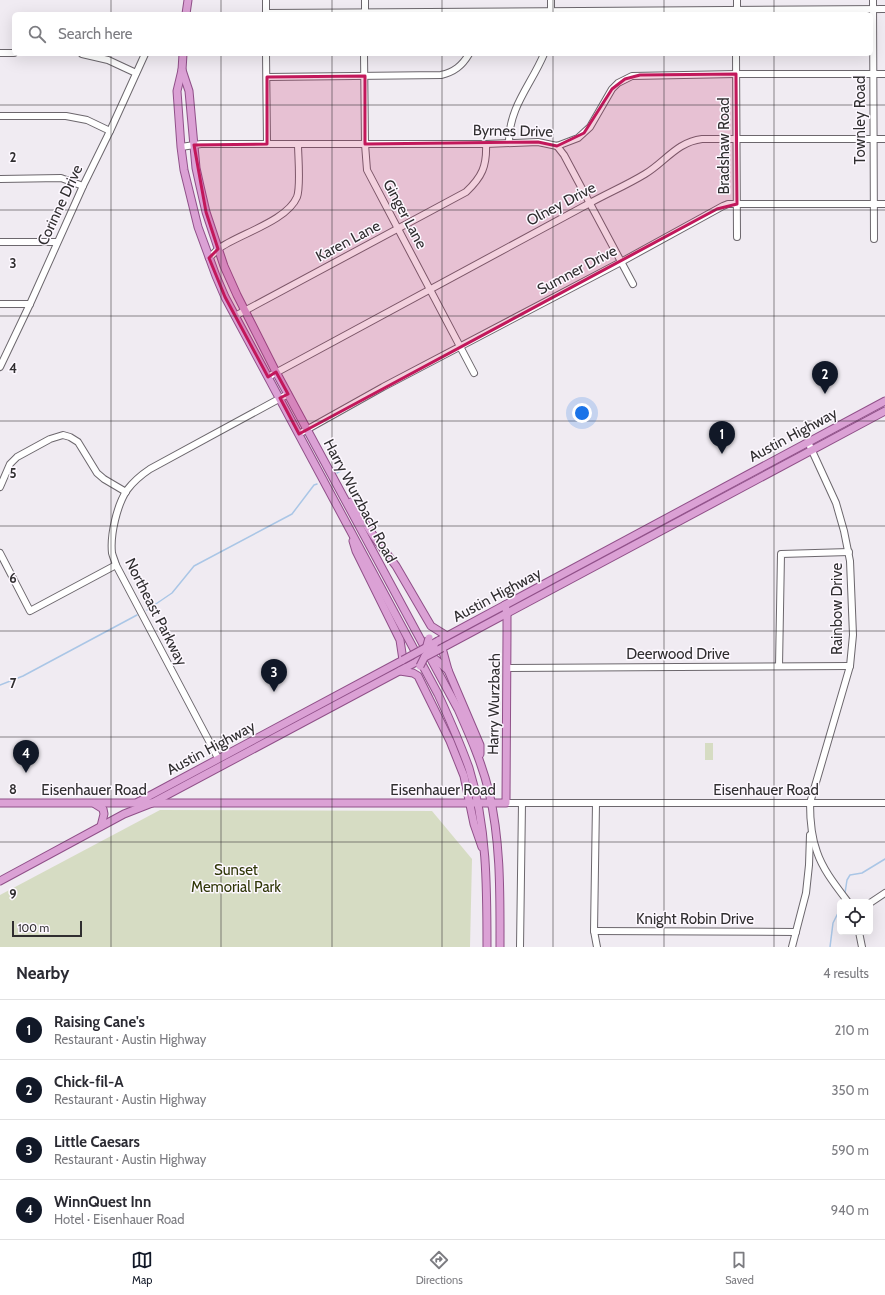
<!DOCTYPE html>
<meta charset="utf-8">
<style>
:root{--surface:#fff;--page:#f7f7f7;--text:#2b2b33;--muted:#7c7c81;--line:#e1e1e2;--accent:#111827}
body{margin:0;font-family:Cabin,sans-serif;background:var(--page);color:var(--text)}
.controls{position:absolute;right:12px;bottom:12px;display:grid;overflow:hidden;border-radius:6px;box-shadow:0 4px 16px #0002}
.controls button{width:36px;height:36px;display:grid;place-items:center;padding:0;border:0;border-bottom:1px solid var(--line);background:var(--surface);color:var(--text);font:20px sans-serif}
.scale{position:absolute;left:12px;bottom:10px;width:70px;box-sizing:border-box;padding-left:4px;border:2px solid #302e30;border-top:0;font-size:11px;line-height:14px;white-space:nowrap;color:#302e30;-webkit-text-stroke:3px #fdf8ff;paint-order:stroke}
.you{position:absolute;left:582px;top:413px;width:14px;height:14px;margin:-10px;border:3px solid #fff;border-radius:50%;background:#1a73e8;box-shadow:0 0 0 6px #1a73e833}
.badge{display:grid;place-items:center;width:26px;height:26px;border-radius:50%;background:var(--accent);color:#fff;font-size:13px;font-weight:700}
.pin{position:absolute;translate:-50% -33px;filter:drop-shadow(0 1px 2px #0008)}
.pin::after{content:'';position:absolute;top:21px;width:14px;height:12px;background:inherit;clip-path:polygon(0 0,100% 0,50% 100%)}
.list{margin:0;padding:0;list-style:none}
h2{display:flex;justify-content:space-between;align-items:center;height:52px;margin:0;padding:0 16px;font-size:17px}
h2 small{font-size:13px;font-weight:400;color:var(--muted)}
.list li{display:grid;grid-template-columns:26px 1fr auto;gap:12px;align-items:center;box-sizing:border-box;height:60px;padding:0 16px;border-top:1px solid var(--line)}
.list b{display:block;font-size:15px;white-space:nowrap}
.list p{margin:0;font-size:13px;white-space:nowrap;color:var(--muted)}
.list em{font-size:13px;font-style:normal;color:var(--muted)}
.icon{flex:none;width:22px;height:22px;fill:none;stroke:currentColor;stroke-width:2;stroke-linecap:round;stroke-linejoin:round}
.map{position:relative;flex:none;width:885px;height:947px;overflow:hidden}
.search{position:absolute;background:var(--surface);box-shadow:0 4px 16px #0002;left:12px;right:12px;top:12px;height:44px;display:flex;align-items:center;gap:10px;box-sizing:border-box;padding:0 14px;border-radius:6px;color:var(--muted);font-size:15px}
.sheet{height:292px;background:var(--surface)}
nav{display:flex;justify-content:space-around;align-items:center;box-sizing:border-box;height:56px;border-top:1px solid var(--line);background:var(--surface);font-size:11px;color:var(--muted)}
nav a{display:grid;justify-items:center;gap:2px}
nav .on{color:var(--accent)}
.map>svg:first-child{display:block}
.green{fill:#d6dcc3}
.lines{fill:none;stroke-linecap:round;stroke-linejoin:round}
.stream{stroke:#aac6e6;stroke-width:1.5}
.minor-casing{stroke:#6c676d;stroke-width:8}
.major-casing{stroke:#905089;stroke-width:9}
.minor{stroke:#fff;stroke-width:6}
.major{stroke:#dba1d5;stroke-width:7}
.major-bridge-casing{stroke:#905089;stroke-width:9;stroke-linecap:butt}
.major-bridge{stroke:#dba1d5;stroke-width:7}
.marked{fill:#c2185b;fill-opacity:0.2;stroke:#c2185b;stroke-width:3;stroke-linejoin:round}
.grid{fill:none;stroke:#302e30;stroke-width:1;stroke-opacity:0.55}
.labels{text-anchor:middle;stroke-width:3;stroke-linejoin:round;paint-order:stroke}
.street-label{font-size:15px;fill:#302e30;stroke:#fdf8ff}
.park-label{font-size:15px;fill:#303708;stroke:#fdf8ff}
.grid-label{font-size:13px;text-anchor:middle;font-weight:bold;fill:#302e30;stroke:#fdf8ff;stroke-width:3;stroke-linejoin:round;paint-order:stroke}
</style>
<div class="map">
<svg width="885" height="947" viewBox="0 0 885 947">
<rect width="100%" height="100%" fill="#f0ebf2"/>
<!-- green -->
<g class="green">
<rect x="705" y="743" width="8" height="17"/>
<polygon points="160,810 432,811 472,859 470,947 0,947 0,895"/>
</g>
<g class="lines">
<!-- stream -->
<g class="stream">
<polyline points="337,473 342,470"/>
<polyline points="147,610 172,593 194,566 292,514 314,485 317,484"/>
<polyline points="0,685 23,676 137,615"/>
<polyline points="845,893 847,880 850,875 862,873 885,859"/>
<polyline points="842,902 843,901"/>
<polyline points="830,947 833,923 840,909"/>
</g>
<defs>
<g id="minor">
<polyline points="266,0 266,14"/>
<polyline points="737,0 737,14"/>
<polyline points="873,0 874,239"/>
<polyline points="551,12 551,0"/>
<polyline points="266,13 885,9"/>
<polyline points="365,14 365,0"/>
<polyline points="0,53 14,53"/>
<polyline points="82,54 108,60 136,73"/>
<polyline points="266,54 267,144"/>
<polyline points="364,54 365,144 367,170 474,373"/>
<polyline points="736,54 737,237"/>
<path d="M267 77 441 75C454 72 462 66 469 54"/>
<polyline points="0,116 66,116 87,120 110,131"/>
<path d="M509 142C509 107 531 85 544 54"/>
<polyline points="557,146 564,155 633,284"/>
<polyline points="181,147 201,144 486,144 538,142 557,146 578,138 590,127 612,89 618,83 632,76 736,74 885,74"/>
<polyline points="0,179 61,178 83,186"/>
<polyline points="0,242 57,242"/>
<path d="M209 258C212 255 215 252 218 249 239 234 287 221 297 197 301 186 298 156 298 144"/>
<polyline points="0,304 30,304"/>
<path d="M235 316 466 192C482 177 487 166 486 144"/>
<polyline points="0,367 30,304 83,186 110,131 145,54"/>
<path d="M268 377 590 203C608 193 627 185 645 174 665 162 677 142 702 139H885"/>
<polyline points="299,434 383,387 621,262 723,206 728,204 885,204"/>
<path d="M808 442 836 503 844 531 850 561 853 635 850 666 810 803C810 819 811 836 817 852 823 870 836 886 848 902"/>
<polyline points="0,487 10,464 17,457 50,439 63,435 70,437 78,442 97,473 104,479 126,492"/>
<polyline points="0,553 30,611 116,565"/>
<polyline points="779,666 781,554 849,552"/>
<polyline points="507,668 850,666"/>
<path d="M218 758 116 565C115 561 113 557 112 553 110 535 117 505 127 490 133 482 141 475 150 469L288 394"/>
<polyline points="506,803 885,803"/>
<polyline points="596,803 594,931 597,947"/>
<polyline points="870,903 885,893"/>
<polyline points="594,931 796,932"/>
<polyline points="859,932 862,947"/>
<polyline points="520,947 522,803"/>
<polyline points="792,947 806,893 809,865 810,835"/>
</g>
<g id="major">
<polyline points="186,14 188,0"/>
<path d="M183 54 182 70 177 91 181 147 184 170 198 227 216 276 225 297 438 694C449 718 460 743 469 768 487 826 487 887 487 947"/>
<path d="M182 70 189 91 196 168 200 186 206 212 224 266 237 295 276 372 458 709C470 736 482 763 489 792 501 842 500 896 500 947"/>
<polyline points="351,502 375,538 396,566 431,626 447,636"/>
<polyline points="438,641 885,401"/>
<polyline points="435,659 448,670"/>
<polyline points="400,671 413,673 418,676 450,741 464,776 474,824 482,847"/>
<polyline points="480,754 480,745 448,670 442,648 885,411"/>
<polyline points="138,802 403,660 400,640 356,551 353,541"/>
<polyline points="0,803 506,803 507,633 507,614 505,605"/>
<polyline points="95,804 103,809 104,814 101,826"/>
<polyline points="0,881 124,814 152,803 418,661"/>
</g>
</defs>
<!-- minor casing -->
<use href="#minor" class="minor-casing"/>
<!-- major casing -->
<use href="#major" class="major-casing"/>
<!-- minor -->
<use href="#minor" class="minor"/>
<!-- major -->
<use href="#major" class="major"/>
<defs>
<g id="major-bridge">
<polyline points="426,649 429,638"/>
<polyline points="425,657 442,648"/>
<polyline points="403,660 438,641"/>
<polyline points="420,666 425,656 434,646"/>
</g>
</defs>
<!-- major-bridge casing -->
<use href="#major-bridge" class="major-bridge-casing"/>
<!-- major-bridge -->
<use href="#major-bridge" class="major-bridge"/>
</g>
<!-- marked area -->
<path class="marked" d="M736 74 737 204 717 209 299 434 280 398 288 394 276 372 268 377 225 297 209 258 218 249 206 212 194 145 267 144V77L365 76V144L538 142 557 146 584 133 612 89 625 79 640 75Z"/>
<!-- grid -->
<path class="grid" d="M111 0V14M221 0V14M332 0V14M442 0V14M553 0V14M664 0V14M774 0V14M111 54V947M221 54V947M332 54V947M442 54V947M553 54V947M664 54V947M774 54V947M0 105H885M0 210H885M0 316H885M0 421H885M0 526H885M0 631H885M0 737H885M0 842H885"/>
<g class="labels">
<!-- street labels -->
<g class="street-label">
<text transform="translate(860 120) rotate(-90)" y="5">Townley Road</text>
<text transform="translate(513 131) rotate(1)" y="5">Byrnes Drive</text>
<text transform="translate(724 146) rotate(-90)" y="5">Bradshaw Road</text>
<text transform="translate(561 204) rotate(-28)" y="5">Olney Drive</text>
<text transform="translate(60 205) rotate(-65)" y="5">Corinne Drive</text>
<text transform="translate(405 214) rotate(62)" y="5">Ginger Lane</text>
<text transform="translate(348 241) rotate(-28)" y="5">Karen Lane</text>
<text transform="translate(577 270) rotate(-28)" y="5">Sumner Drive</text>
<text transform="translate(793 435) rotate(-28)" y="5">Austin Highway</text>
<text transform="translate(360 501) rotate(62)" y="5">Harry Wurzbach Road</text>
<text transform="translate(497 595) rotate(-28)" y="5">Austin Highway</text>
<text transform="translate(837 609) rotate(-90)" y="5">Rainbow Drive</text>
<text transform="translate(156 612) rotate(63)" y="5">Northeast Parkway</text>
<text x="678" y="659">Deerwood Drive</text>
<text transform="translate(494 704) rotate(-89)" y="5">Harry Wurzbach</text>
<text transform="translate(211 748) rotate(-28)" y="5">Austin Highway</text>
<text x="94" y="795">Eisenhauer Road</text>
<text x="443" y="795">Eisenhauer Road</text>
<text x="766" y="795">Eisenhauer Road</text>
<text x="695" y="924">Knight Robin Drive</text>
</g>
<!-- park labels -->
<g class="park-label">
<text x="236" y="875">Sunset<tspan x="236" dy="17">Memorial Park</tspan></text>
</g>
</g>
<g class="grid-label">
<text x="13" y="162">2</text>
<text x="13" y="268">3</text>
<text x="13" y="373">4</text>
<text x="13" y="478">5</text>
<text x="13" y="583">6</text>
<text x="13" y="688">7</text>
<text x="13" y="794">8</text>
<text x="13" y="899">9</text>
</g>
</svg>
<div class="controls">
<button><svg class="icon" aria-label="locate" viewBox="0 0 24 24"><circle cx="12" cy="12" r="6"/><path d="M12 2v4M12 18v4M2 12h4M18 12h4"/></svg></button>
</div>
<div class="scale">100 m</div>
<div class="you"></div>
<div class="pin badge" style="left:722px;top:454px">1</div>
<div class="pin badge" style="left:825px;top:394px">2</div>
<div class="pin badge" style="left:274px;top:692px">3</div>
<div class="pin badge" style="left:26px;top:773px">4</div>
<div class="search"><svg class="icon" aria-label="search" viewBox="0 0 24 24"><circle cx="10" cy="10" r="6"/><path d="M15 15l6 6"/></svg>Search here</div>
</div>
<section class="sheet">
<h2>Nearby<small>4 results</small></h2>
<ul class="list">
<li><span class="badge">1</span><div><b>Raising Cane's</b><p>Restaurant · Austin Highway</p></div><em>210 m</em></li>
<li><span class="badge">2</span><div><b>Chick-fil-A</b><p>Restaurant · Austin Highway</p></div><em>350 m</em></li>
<li><span class="badge">3</span><div><b>Little Caesars</b><p>Restaurant · Austin Highway</p></div><em>590 m</em></li>
<li><span class="badge">4</span><div><b>WinnQuest Inn</b><p>Hotel · Eisenhauer Road</p></div><em>940 m</em></li>
</ul>
</section>
<nav>
<a class="on"><svg class="icon" aria-label="map" viewBox="0 0 24 24"><path d="M3 6l6-2 6 2 6-2v14l-6 2-6-2-6 2zM9 4v14M15 6v14"/></svg>Map</a>
<a><svg class="icon" aria-label="directions" viewBox="0 0 24 24"><path d="M12 3l9 9-9 9-9-9zM9 14v-3h6M13 9l2 2-2 2"/></svg>Directions</a>
<a><svg class="icon" aria-label="saved" viewBox="0 0 24 24"><path d="M7 4h10v16l-5-4-5 4z"/></svg>Saved</a>
</nav>
